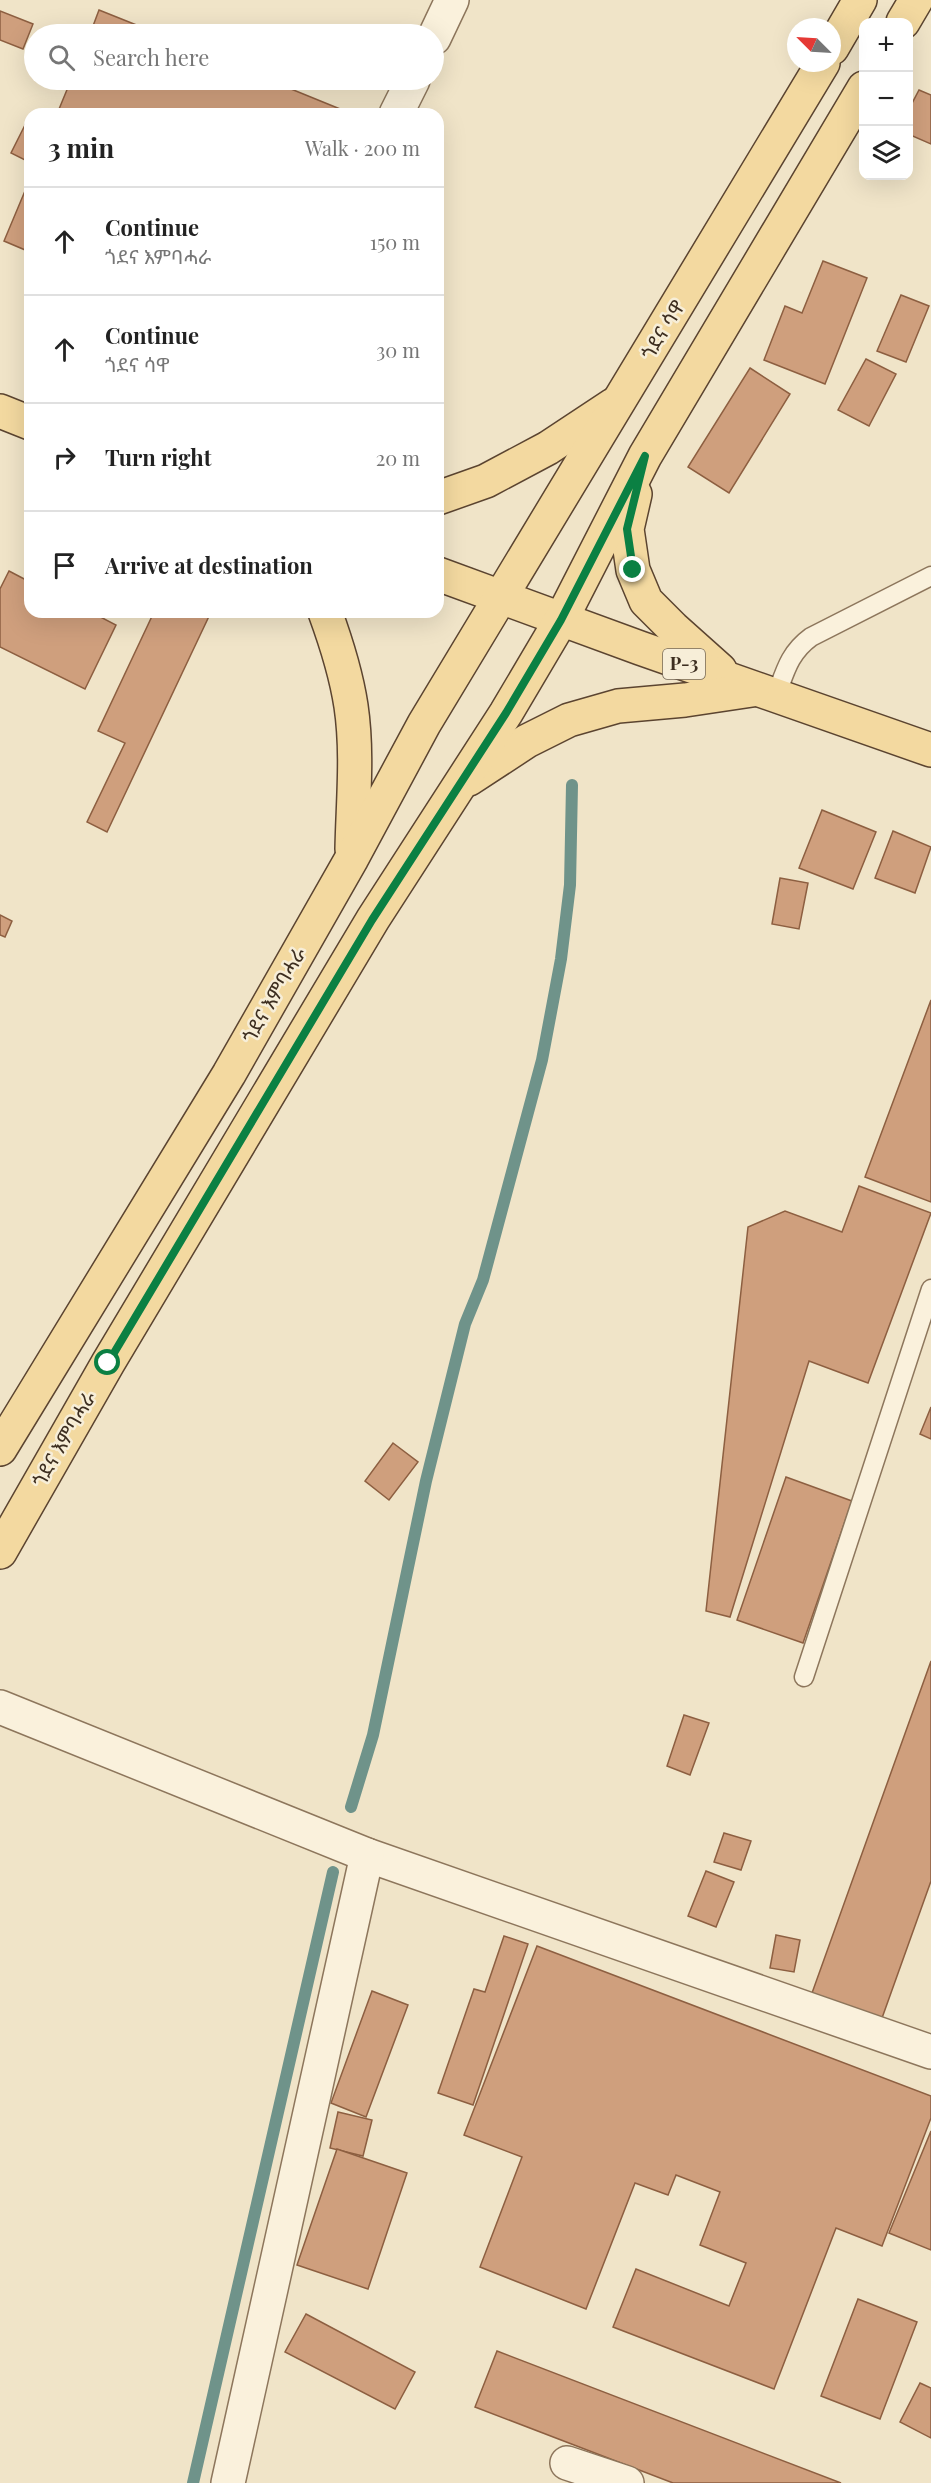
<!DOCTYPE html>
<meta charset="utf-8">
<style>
:root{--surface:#fff;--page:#f6f6f6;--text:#222;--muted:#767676;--line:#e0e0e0}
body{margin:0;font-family:"Playfair Display","Noto Sans Ethiopic",serif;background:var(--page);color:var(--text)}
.controls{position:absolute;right:18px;top:18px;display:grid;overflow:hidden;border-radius:12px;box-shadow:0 6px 24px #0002}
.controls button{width:54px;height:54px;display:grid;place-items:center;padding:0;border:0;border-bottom:2px solid var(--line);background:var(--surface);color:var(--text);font:30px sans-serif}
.compass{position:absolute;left:787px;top:18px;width:54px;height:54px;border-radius:50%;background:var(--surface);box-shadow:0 6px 24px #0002;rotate:294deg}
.stop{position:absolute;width:18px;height:18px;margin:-14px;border:4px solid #0b8043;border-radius:50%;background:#fff}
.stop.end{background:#0b8043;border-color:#fff;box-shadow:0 2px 6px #0008}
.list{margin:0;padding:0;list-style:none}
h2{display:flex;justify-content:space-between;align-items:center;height:78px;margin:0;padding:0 24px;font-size:26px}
h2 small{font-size:20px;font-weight:400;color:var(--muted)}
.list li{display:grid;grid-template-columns:39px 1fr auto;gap:18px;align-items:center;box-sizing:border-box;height:108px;padding:0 24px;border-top:2px solid var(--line)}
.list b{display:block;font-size:22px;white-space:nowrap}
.list p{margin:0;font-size:20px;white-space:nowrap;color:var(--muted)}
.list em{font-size:20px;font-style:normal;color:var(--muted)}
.icon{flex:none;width:33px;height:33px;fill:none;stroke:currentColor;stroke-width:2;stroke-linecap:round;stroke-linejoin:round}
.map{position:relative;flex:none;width:931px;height:2483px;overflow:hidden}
.search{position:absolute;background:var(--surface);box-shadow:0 6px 24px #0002;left:24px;top:24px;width:420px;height:66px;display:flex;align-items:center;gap:15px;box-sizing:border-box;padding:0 21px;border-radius:33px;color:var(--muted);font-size:22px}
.panel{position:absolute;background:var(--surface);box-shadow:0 6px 24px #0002;left:24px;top:108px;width:420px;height:510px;border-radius:18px}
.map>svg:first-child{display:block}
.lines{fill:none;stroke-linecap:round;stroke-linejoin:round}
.stream{stroke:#6f938a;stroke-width:12}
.building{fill:#cf9f7d;stroke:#8d5f41;stroke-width:1.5}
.service-casing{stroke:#8d765c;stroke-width:21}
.minor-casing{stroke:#8d765c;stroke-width:36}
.primary-casing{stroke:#5b4430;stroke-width:36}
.service{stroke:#faf1dc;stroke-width:18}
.minor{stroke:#faf1dc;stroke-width:33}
.primary{stroke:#f3d9a0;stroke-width:33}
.route{stroke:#0b8043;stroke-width:8}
.labels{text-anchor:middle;stroke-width:5;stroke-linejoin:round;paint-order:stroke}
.shield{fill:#f7eed8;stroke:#756857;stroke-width:1.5}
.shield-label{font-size:18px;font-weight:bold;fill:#3d2e20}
.street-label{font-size:20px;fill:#3d2e20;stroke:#f7eed8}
</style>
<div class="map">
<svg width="931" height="2483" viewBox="0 0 931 2483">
<rect width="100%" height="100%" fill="#f0e4c8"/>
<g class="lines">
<!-- stream -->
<g class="stream">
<polyline points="351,1807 373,1735 426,1481 465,1324 483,1280 542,1060 561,959 570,885 572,785"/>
<polyline points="193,2483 333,1872"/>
</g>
</g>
<!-- building -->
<g class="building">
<polygon points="99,10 159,34 90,34"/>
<polygon points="0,11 33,24 23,49 0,40"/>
<polygon points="71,80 269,80 345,111 344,114 57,114"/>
<polygon points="919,90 931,95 931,144 908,134 908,111"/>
<polygon points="27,121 30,123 30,154 27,161 11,153"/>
<polygon points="30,179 30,252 4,241"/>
<polygon points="823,261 867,278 825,384 764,360 785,306 802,313"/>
<polygon points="901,295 929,306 906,362 877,351"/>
<polygon points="866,359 896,374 869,426 838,410"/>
<polygon points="750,368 790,394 729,493 688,467"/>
<polygon points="9,571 30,582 30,612 91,612 116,625 85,689 0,647 0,589"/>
<polygon points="154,612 211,612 107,832 87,822 125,743 98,731"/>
<polygon points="822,810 876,832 853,889 799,868"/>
<polygon points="893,831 931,847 915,893 875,878"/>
<polygon points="780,878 808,883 799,929 772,924"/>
<polygon points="0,915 12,921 5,937 0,935"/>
<polygon points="931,1000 931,1202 865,1177"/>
<polygon points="859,1186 931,1213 868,1383 809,1361 730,1617 706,1611 748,1227 785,1211 842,1232"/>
<polygon points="931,1407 931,1439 920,1434"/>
<polygon points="393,1443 418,1462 389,1500 365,1481"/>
<polygon points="786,1477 852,1501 803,1643 737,1620"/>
<polygon points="931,1661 931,1881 882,2018 812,1993"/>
<polygon points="684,1715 709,1723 690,1775 667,1766"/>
<polygon points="724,1833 751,1841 741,1870 714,1862"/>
<polygon points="706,1871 734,1882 716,1927 688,1916"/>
<polygon points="776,1935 800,1940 794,1972 770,1968"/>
<polygon points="504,1936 528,1944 473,2105 438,2093 474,1989 485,1992"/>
<polygon points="537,1946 931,2096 931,2118 882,2246 836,2228 774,2389 613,2327 636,2269 729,2306 746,2263 700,2245 720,2192 676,2175 668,2195 635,2183 586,2309 480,2267 522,2157 464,2135"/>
<polygon points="372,1991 408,2005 366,2117 331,2103"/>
<polygon points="338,2112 372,2120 363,2156 330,2148"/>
<polygon points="931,2131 931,2250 889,2233"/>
<polygon points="337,2149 407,2173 368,2289 297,2265"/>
<polygon points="858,2299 917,2322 880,2419 821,2396"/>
<polygon points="306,2314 415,2372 395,2409 285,2352"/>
<polygon points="497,2351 841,2483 673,2483 475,2407"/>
<polygon points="920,2383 931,2388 931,2438 900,2422"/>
</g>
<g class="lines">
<defs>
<g id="service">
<path d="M776 696C785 672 789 653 811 637L931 576"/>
<polyline points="804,1677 931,1289"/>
</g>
<g id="minor">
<polyline points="434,38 452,0"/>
<polyline points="396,114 413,80"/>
<polyline points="0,1707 367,1855 931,2052"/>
<polyline points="567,2463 627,2483"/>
<polyline points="228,2483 367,1855"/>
</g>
<g id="primary">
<polyline points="903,22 916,0"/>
<polyline points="832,48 860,0"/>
<polyline points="0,411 30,423"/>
<polyline points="635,494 627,529 633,570 646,601 673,628 720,670"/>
<polyline points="438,498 486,481 548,448 613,405"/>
<polyline points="438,574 640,648 931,750"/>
<path d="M325 612C336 642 346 673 351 706 358 753 353 801 352 849"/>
<polyline points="469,779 527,741 569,720 618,706 685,700 752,690"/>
<polyline points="0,1449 229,1074 352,858 424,724 823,63"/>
<polyline points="0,1552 108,1363 373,919 506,713 561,620 645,456 864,88"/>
</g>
</defs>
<!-- service casing -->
<use href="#service" class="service-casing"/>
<!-- minor casing -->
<use href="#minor" class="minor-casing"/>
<!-- primary casing -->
<use href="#primary" class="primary-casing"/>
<!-- service -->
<use href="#service" class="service"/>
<!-- minor -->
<use href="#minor" class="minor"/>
<!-- primary -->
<use href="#primary" class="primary"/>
</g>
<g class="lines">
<!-- route -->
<polyline class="route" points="108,1363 372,920 506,713 561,620 645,456 627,529 633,570"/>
</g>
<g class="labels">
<!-- shield labels -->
<rect class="shield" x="663" y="649" width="42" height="30" rx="4.5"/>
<g class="shield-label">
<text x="684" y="670">P-3</text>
</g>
<!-- street labels -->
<g class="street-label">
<text transform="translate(663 330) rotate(-59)" y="7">ጎደና ሳዋ</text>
<text transform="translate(274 995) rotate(-60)" y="7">ጎደና እምባሓራ</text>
<text transform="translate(64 1439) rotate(-60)" y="7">ጎደና እምባሓራ</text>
</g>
</g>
</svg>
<div class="controls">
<button>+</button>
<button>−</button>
<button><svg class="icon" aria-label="layers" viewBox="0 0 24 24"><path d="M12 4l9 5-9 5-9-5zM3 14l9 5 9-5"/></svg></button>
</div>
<svg class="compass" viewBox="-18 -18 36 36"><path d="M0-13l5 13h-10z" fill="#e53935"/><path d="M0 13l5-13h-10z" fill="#767676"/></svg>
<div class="stop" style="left:108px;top:1363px"></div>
<div class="stop end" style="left:633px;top:570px"></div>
<div class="search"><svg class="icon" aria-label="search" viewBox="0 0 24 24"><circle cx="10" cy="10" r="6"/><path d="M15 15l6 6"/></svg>Search here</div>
<section class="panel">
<h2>3 min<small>Walk · 200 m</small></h2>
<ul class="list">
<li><svg class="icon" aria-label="ahead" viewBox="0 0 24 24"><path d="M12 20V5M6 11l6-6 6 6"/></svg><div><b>Continue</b><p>ጎደና እምባሓራ</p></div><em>150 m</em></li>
<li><svg class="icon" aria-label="ahead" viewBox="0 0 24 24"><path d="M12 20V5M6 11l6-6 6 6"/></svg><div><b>Continue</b><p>ጎደና ሳዋ</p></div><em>30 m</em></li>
<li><svg class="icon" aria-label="right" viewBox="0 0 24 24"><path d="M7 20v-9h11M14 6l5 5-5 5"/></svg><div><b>Turn right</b></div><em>20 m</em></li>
<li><svg class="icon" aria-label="arrive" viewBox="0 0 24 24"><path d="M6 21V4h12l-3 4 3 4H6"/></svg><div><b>Arrive at destination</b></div></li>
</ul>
</section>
</div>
